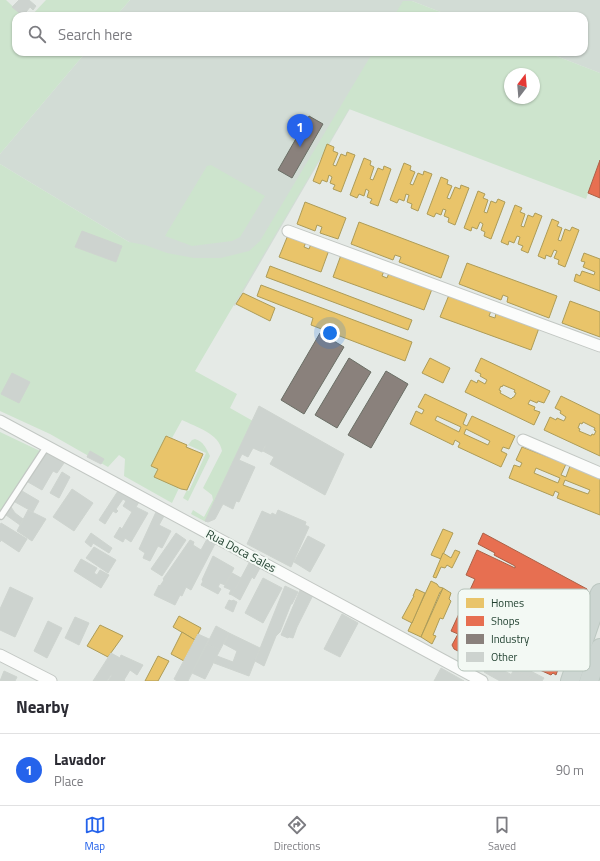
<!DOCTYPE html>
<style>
:root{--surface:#fff;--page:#f2f2f3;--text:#2b2b33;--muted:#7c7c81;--line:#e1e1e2;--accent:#2563eb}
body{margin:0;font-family:"Titillium Web",sans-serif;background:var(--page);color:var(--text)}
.compass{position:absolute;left:504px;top:68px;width:36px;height:36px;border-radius:50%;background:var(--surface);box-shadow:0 1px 3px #0004;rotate:16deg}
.you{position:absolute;left:330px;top:333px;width:14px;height:14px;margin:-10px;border:3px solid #fff;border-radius:50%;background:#1a73e8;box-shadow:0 0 0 6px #1a73e833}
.badge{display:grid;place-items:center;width:26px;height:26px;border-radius:50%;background:var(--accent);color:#fff;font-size:13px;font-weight:700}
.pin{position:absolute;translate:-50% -33px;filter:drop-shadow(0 1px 2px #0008)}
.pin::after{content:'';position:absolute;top:21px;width:14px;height:12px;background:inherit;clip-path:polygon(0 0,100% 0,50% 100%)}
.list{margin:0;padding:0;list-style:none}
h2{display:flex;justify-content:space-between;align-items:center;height:52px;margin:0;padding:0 16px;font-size:17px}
h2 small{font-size:13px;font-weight:400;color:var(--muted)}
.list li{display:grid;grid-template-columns:26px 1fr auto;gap:12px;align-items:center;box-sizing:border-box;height:72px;padding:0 16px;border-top:1px solid var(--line)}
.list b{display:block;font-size:15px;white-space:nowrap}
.list p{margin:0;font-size:13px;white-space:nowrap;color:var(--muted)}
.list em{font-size:13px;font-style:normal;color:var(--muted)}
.icon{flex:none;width:22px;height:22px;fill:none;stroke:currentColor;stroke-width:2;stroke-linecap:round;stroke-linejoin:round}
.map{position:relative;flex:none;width:600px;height:681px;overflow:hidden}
.search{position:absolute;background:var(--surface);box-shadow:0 1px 3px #0004;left:12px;right:12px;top:12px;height:44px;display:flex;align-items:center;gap:10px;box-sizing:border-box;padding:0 14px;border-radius:12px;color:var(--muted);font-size:15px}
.sheet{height:124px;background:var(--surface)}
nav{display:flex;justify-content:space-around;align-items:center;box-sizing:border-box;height:56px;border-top:1px solid var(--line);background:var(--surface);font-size:11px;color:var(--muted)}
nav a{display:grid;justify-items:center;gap:2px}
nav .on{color:var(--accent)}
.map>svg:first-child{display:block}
.built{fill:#d2dcd5}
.green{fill:#cde4cd;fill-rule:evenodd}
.homes{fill:#e9c46a;stroke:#ad9c58;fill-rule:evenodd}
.shops{fill:#e76f51;stroke:#ab6147}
.industry{fill:#8a817c;stroke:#6a6e65}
.building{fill:#cdd3cf;stroke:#ced4cf}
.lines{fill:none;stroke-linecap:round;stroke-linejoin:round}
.lane-casing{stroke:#c2c7c3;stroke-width:8}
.street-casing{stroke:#c2c7c3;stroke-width:13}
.primary-casing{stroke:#bcc7c1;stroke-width:20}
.lane{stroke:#fbfcfb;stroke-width:5.5}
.street{stroke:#fbfcfb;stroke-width:11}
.primary{stroke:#cdd6d2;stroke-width:18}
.labels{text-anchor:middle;stroke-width:4;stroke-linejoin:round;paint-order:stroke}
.street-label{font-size:12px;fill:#20402f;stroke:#f3f9f4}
.key{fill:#f3f9f4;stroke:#b4c2b9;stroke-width:1}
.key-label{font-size:11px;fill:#20402f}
</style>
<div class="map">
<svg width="600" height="681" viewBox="0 0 600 681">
<rect width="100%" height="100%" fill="#e5eae6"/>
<!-- built -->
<g class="built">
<polygon points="130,0 600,0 600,73 546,52 584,52 584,16 451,16 412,1 404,16 116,16"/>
<polygon points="86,52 383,52 235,306 0,164 0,154"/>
</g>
<!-- green -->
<g class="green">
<polygon points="0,0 6,0 23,16 16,16 16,52 86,52 0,154"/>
<polygon points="46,0 130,0 116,16 31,16"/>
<polygon points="403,1 412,1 451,16 394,16"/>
<path d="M373 52H546L600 73V160L586 199 349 109 195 371 237 394 230 408 253 421 206 522 191 514 193 510 204 517 213 500 212 495 203 488 222 451C219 433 196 427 182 420L172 438 168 436 153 466 159 470 179 488 172 503 124 476 125 459 119 455 108 467 50 434 0 411V164L129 242 145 245 167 253 194 258H221L249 251 260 241ZM510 74H534V98H510Z"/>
<polygon points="211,165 265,196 240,237 232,241 192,246 165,236 207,166"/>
<polygon points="0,432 40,451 0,512"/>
<path d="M195 439C204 442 206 448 210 456L188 501 183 498 187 490 189 491 206 453 188 445 192 440Z"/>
</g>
<!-- homes -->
<g class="homes">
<polygon points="327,144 334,147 333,151 338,153 333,165 336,166 341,154 346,156 347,152 355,155 341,192 333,189 335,185 330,183 332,177 329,175 327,182 322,180 320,184 313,181"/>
<polygon points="364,158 371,161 370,165 374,167 370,179 373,180 378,168 383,170 384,166 391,169 378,206 370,203 372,199 367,197 369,191 366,189 364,196 359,194 357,198 350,195"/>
<polygon points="404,163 411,166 410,170 415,172 410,184 413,185 418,173 423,175 424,171 432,174 418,211 411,208 412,204 407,202 409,195 406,194 404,201 399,199 397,203 390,200"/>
<polygon points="441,177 448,180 447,184 452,186 447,198 450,199 455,187 460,189 461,185 469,188 455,225 448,222 449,218 444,216 446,210 443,209 441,215 436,213 434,217 427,214"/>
<polygon points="478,191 485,194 483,198 488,200 484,212 487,213 491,201 496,203 498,199 505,202 491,239 484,236 485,232 481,230 483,224 480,222 477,229 472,227 471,231 464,228"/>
<polygon points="305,202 346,218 338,239 320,233 322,227 317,225 315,231 297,224"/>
<polygon points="515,205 522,208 520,212 525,214 521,226 524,227 528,215 533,217 535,213 542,216 528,253 521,250 523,246 518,244 520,237 517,236 514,243 509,241 508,245 501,242"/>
<polygon points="552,219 559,222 557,226 562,228 558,240 561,241 565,229 570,231 572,227 579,230 565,267 558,264 559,260 554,258 557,251 554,250 551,257 546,255 545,259 538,256"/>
<polygon points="359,222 449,256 441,278 399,262 401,257 395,255 393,260 351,244"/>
<polygon points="288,235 306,242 304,247 309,249 311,244 329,250 321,272 279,257"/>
<polygon points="584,253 600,259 600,291 574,281 576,274 580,276 582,271 594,275 595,272 583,267 585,262 581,261"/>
<polygon points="341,255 384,271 382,276 387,278 389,273 432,289 424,310 333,277"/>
<polygon points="467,263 557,296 549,318 507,302 508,297 503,295 501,300 459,284"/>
<polygon points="270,266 412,320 408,330 266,277"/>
<polygon points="261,285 412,342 405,361 311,325 313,318 257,296"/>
<polygon points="243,293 275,308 270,321 236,304"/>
<polygon points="449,295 491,311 489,316 495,318 496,313 539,328 531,350 440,317"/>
<polygon points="570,301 600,312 600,337 562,323"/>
<polygon points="430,358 450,368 443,383 422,373"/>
<path d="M481 358 550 391 544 403 538 401 537 403 530 400 528 404 535 407 534 410 540 412 534 425 465 392 471 380 477 383 478 380 485 384 487 380 480 376 481 374 475 371ZM503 385 515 390 514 392 516 393 514 397H513L511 399 500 393 501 391 499 390 501 386 502 387Z"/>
<path d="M425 394 467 414 463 424 467 426 472 416 515 436 509 449 503 447 501 451 507 454 501 467 458 447 460 443 455 440 453 445 410 424 416 411 422 414 424 410 418 407ZM437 416 461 427 459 432 435 420ZM466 429 490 441 488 445 464 434Z"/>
<path d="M561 396 600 415V456L544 430 550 417 556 420 557 418 564 421 566 417 560 413 561 411 555 408ZM583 422 595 428 594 430 596 431 594 435 592 434 591 436 579 431 580 429 578 428 580 423 582 424Z"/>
<polygon points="166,436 187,445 186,447 203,454 187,490 181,489 154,477 158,469 151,466"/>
<path d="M522 447 566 464 561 475 566 477 570 466 600 478V515L557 498 559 493 555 491 553 496 509 478 514 465 520 467 522 463 516 460ZM536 468 560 478 558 483 534 473ZM565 480 590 490 588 494 563 485Z"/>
<polygon points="443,529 453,533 441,559 431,555"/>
<polygon points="455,550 460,552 452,568 447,565 445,568 441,567 436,578 433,577 443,553 451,558"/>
<polygon points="431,581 437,584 439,587 443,588 441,592 440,592 421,637 408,631"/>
<polygon points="443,588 451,593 449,599 451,601 443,619 440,618 433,635 436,636 432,644 421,637"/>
<polygon points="416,589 425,593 412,623 402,618 414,596 413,596"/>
<polygon points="179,616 201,628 195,640 173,627"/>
<polygon points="100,625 123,636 108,657 87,646"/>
<polygon points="182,632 195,640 184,661 171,654"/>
<polygon points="158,656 169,661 158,681 145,681"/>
</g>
<!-- shops -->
<g class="shops">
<polygon points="600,160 600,198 588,193"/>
<polygon points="483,533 587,589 580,608 547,593 540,608 567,619 568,617 576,621 575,623 571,621 560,654 563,655 556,675 553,673 551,675 460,634 460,636 466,639 460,652 454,649 452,645 458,634 451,631 475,579 466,575 477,550 515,568 515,566 494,555 495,553 478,544"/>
</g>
<!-- industry -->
<g class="industry">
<polygon points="309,116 323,124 292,178 278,170"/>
<polygon points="320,333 344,347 304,414 281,400"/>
<polygon points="349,358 371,372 337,428 315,415"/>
<polygon points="386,371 408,384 371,448 348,435"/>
</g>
<!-- building -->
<g class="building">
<polygon points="19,0 29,0 36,6 33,10 30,7 23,16 12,7"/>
<polygon points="82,231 122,246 116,262 75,247"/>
<polygon points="12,373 30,382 19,403 1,394"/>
<polygon points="259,406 344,454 325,495 270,464 274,457 263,451 266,446 265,446 262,452 253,448 248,457 242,454 239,460 255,467 239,502 236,501 233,509 223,504 215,519 208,522 205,521"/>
<polygon points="90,451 104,459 101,464 87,457"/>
<polygon points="46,453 64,463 57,473 53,471 42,490 28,482"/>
<polygon points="62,472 70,477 59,498 50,493"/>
<polygon points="72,489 93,503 74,531 53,517"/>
<polygon points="22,491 39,501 33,512 15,502"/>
<polygon points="118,491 139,502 136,507 148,513 131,542 125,538 123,542 114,537 120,527 122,529 132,512 123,506 126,501 123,499 116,509 118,511 116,513 113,511 105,524 99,520"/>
<polygon points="11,507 15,513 23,519 20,525 6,515"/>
<polygon points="28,510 46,519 32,541 17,531"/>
<polygon points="278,510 306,522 305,525 309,527 291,567 247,544 262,511 271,515 272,513 276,515"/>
<polygon points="156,512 164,516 159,525 171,531 162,548 158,546 150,561 143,558 145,553 139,549"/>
<polygon points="1,523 27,539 19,552 1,540 0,542 0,525"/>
<polygon points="91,533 112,548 109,553 93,543 91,547 85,542"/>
<polygon points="176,533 186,540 162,576 151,569"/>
<polygon points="308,536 325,545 310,572 294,562"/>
<polygon points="207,539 215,544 191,590 186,587 182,596 180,595 175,605 154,595 159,585 160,586 164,580 163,579 190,540 194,542 193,545 201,550"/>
<polygon points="94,547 116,560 108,573 86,558"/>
<polygon points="213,556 234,568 225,585 220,583 218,587 221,589 218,594 201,585 203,581 202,580"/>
<polygon points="81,559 97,568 94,573 97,575 100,570 109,575 101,588 74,571"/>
<polygon points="249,563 260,568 254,579 252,577 240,600 232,595"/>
<polygon points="232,573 241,578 232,595 229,594 231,590 224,587"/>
<polygon points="263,578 282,588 263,623 245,613"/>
<polygon points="285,586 298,592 292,604 291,604 280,632 276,636 264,666 255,661"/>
<polygon points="10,587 33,598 15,637 0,630 0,609"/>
<polygon points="300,590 312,597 297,627 293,638 289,637 288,638 281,635"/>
<polygon points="229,600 232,601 233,600 237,602 233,612 225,608"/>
<polygon points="342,614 358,623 340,657 324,649"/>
<polygon points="75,617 89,623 79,645 65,638"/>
<polygon points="48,621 62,628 47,658 34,651"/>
<polygon points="216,626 229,633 220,650 207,644"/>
<polygon points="229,633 260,648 249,676 214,663 217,656 233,662 237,651 224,644"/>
<polygon points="198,634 209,639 188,681 177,681 174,679"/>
<polygon points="207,644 220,650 205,679 192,673"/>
<polygon points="111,653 120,658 121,655 143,665 137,675 130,670 124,680 125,681 108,681 112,675 111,675 107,681 93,681"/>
<polygon points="489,662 496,666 491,676 484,672"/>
<polygon points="517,664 544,678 542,681 536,681 514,669"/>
<polygon points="496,666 512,675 508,681 500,681 491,676"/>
<polygon points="441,668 464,681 434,681"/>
<polygon points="514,669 536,681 508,681"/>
<polygon points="4,671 17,677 15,681 0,681"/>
</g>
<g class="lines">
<defs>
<polyline id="lane" points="1,516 47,446"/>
<g id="street">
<polyline points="288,231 600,346"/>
<polyline points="0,421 482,681"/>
<polyline points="523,440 600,473"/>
<polyline points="0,655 51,681"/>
</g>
<g id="primary">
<polyline points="570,681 600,593"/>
<polyline points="589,681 600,648"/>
</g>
</defs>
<!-- lane casing -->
<use href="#lane" class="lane-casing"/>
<!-- street casing -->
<use href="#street" class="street-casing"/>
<!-- primary casing -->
<use href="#primary" class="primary-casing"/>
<!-- lane -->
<use href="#lane" class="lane"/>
<!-- street -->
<use href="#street" class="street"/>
<!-- primary -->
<use href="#primary" class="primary"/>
</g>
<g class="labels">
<!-- street labels -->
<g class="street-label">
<text transform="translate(241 551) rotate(28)" y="4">Rua Doca Sales</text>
</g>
</g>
<!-- legend -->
<rect x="458" y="589" width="132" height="82" rx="6" class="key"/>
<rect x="466" y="598" width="18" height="10" fill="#e9c46a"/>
<rect x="466" y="616" width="18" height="10" fill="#e76f51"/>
<rect x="466" y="634" width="18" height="10" fill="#8a817c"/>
<rect x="466" y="652" width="18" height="10" fill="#cdd3cf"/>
<g class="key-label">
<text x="491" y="607">Homes</text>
<text x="491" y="625">Shops</text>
<text x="491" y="643">Industry</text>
<text x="491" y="661">Other</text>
</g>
</svg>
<svg class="compass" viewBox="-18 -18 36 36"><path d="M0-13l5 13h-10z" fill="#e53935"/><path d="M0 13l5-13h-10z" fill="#7c7c81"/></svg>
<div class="you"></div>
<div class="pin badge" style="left:300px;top:147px">1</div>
<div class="search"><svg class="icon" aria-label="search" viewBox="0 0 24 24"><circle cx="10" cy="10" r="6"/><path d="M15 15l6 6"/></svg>Search here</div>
</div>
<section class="sheet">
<h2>Nearby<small></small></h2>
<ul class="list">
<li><span class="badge">1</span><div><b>Lavador</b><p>Place</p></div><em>90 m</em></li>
</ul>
</section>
<nav>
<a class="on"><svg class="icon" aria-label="map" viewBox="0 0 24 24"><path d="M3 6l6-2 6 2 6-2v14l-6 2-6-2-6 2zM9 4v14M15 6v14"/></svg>Map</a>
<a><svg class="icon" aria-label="directions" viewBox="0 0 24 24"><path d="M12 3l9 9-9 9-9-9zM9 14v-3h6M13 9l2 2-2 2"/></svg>Directions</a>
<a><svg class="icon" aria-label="saved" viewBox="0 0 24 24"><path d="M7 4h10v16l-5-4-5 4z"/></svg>Saved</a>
</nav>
